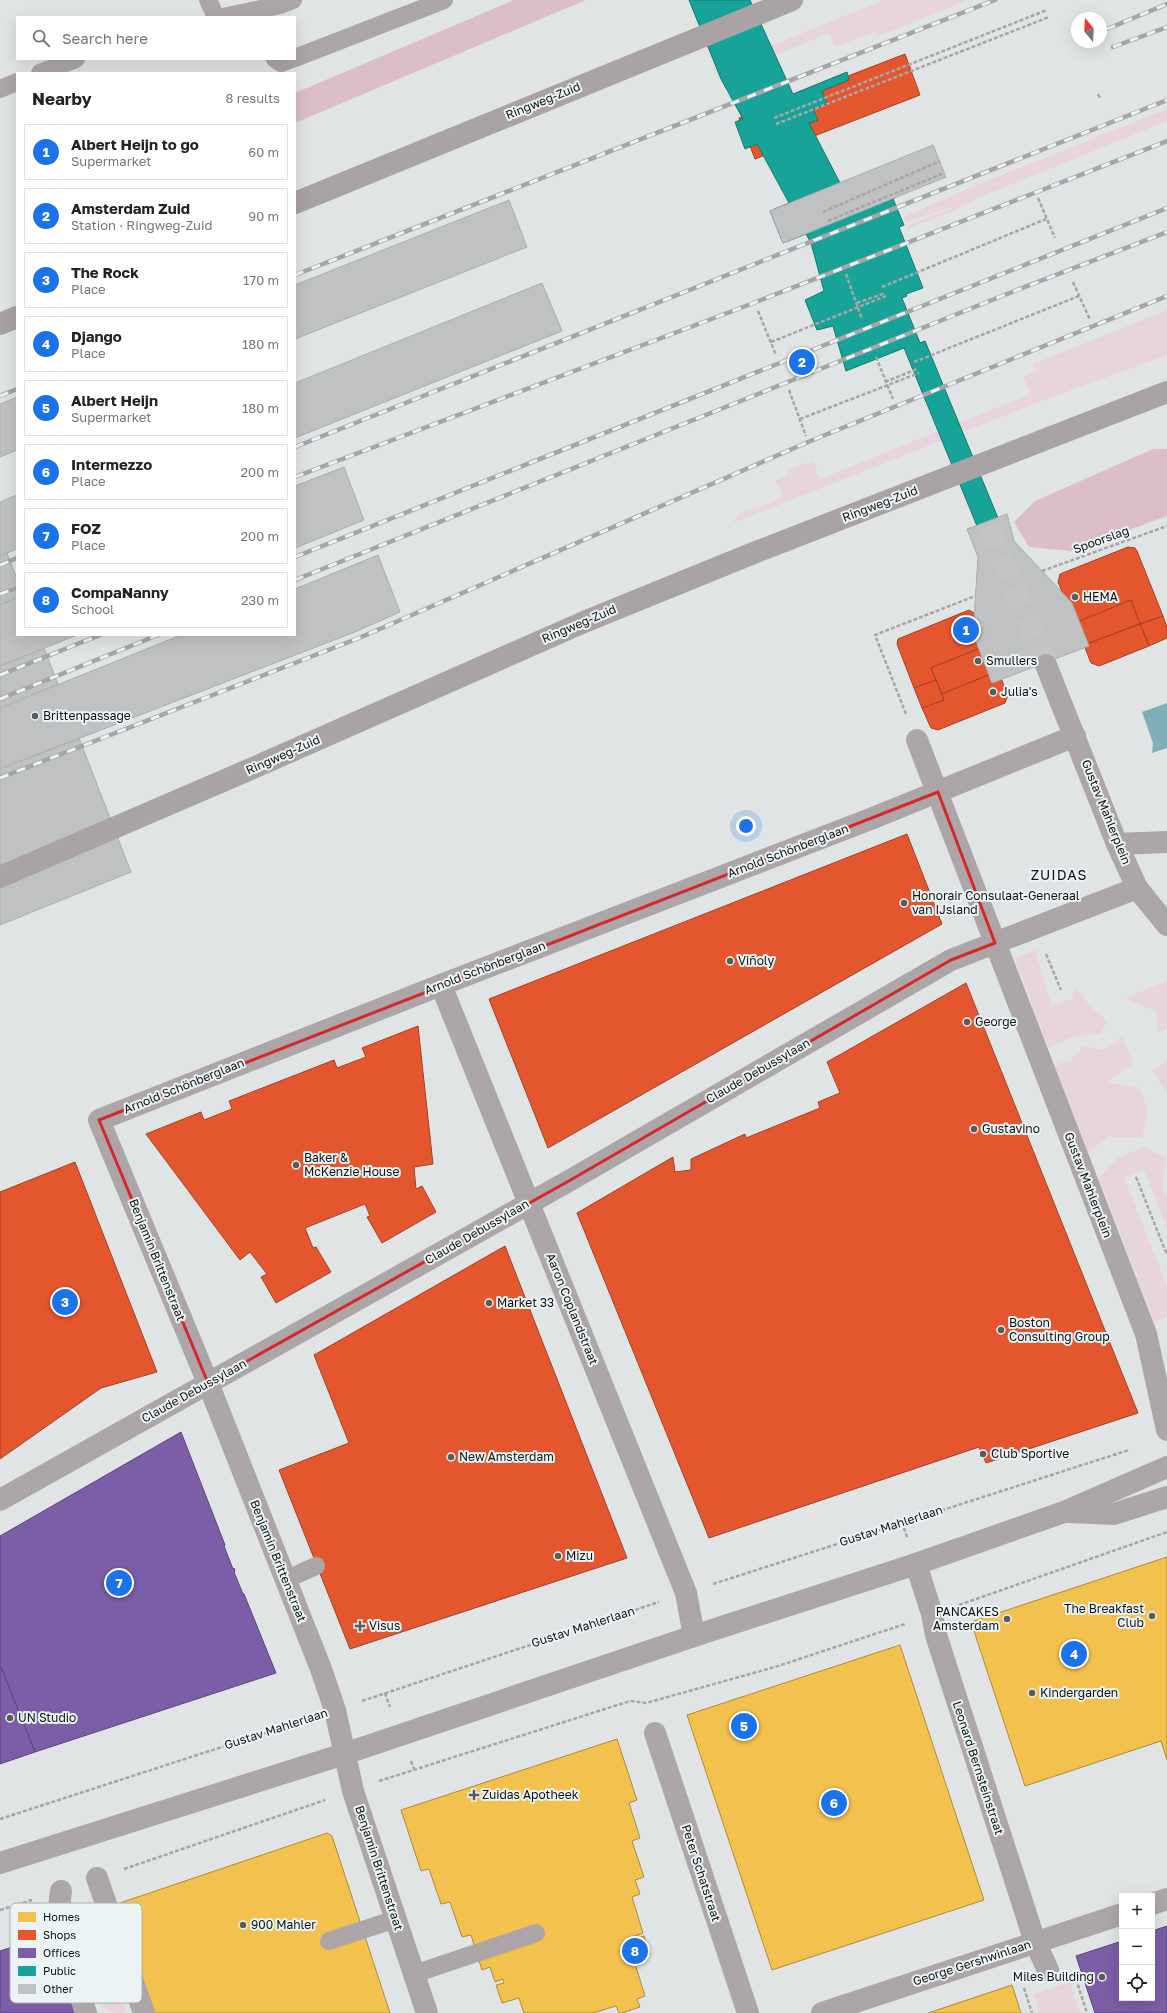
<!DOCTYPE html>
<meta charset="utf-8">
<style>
:root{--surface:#fff;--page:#f2f2f2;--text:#222;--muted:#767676;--line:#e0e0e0;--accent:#1a73e8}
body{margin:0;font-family:"Golos Text",sans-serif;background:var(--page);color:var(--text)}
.controls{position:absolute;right:12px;bottom:12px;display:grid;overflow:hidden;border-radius:0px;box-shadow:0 4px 16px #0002}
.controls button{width:36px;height:36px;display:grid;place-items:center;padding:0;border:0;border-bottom:1px solid var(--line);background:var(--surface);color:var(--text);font:20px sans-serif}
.compass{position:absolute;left:1071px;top:12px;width:36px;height:36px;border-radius:50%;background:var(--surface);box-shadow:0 4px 16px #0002;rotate:342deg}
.you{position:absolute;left:746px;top:826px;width:14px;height:14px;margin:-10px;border:3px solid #fff;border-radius:50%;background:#1a73e8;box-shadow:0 0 0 6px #1a73e833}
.badge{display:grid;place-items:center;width:26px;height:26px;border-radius:50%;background:var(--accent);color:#fff;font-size:13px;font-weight:700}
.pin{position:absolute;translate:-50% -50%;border:2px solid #fff;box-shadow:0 1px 4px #0006}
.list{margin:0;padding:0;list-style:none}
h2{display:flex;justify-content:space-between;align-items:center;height:52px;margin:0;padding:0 16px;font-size:17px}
h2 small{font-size:13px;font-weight:400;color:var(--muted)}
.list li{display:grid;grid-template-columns:26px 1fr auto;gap:12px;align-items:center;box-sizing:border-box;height:56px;margin:0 8px 8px;padding:0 8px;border:1px solid var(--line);border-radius:0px}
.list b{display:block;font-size:15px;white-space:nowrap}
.list p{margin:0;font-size:13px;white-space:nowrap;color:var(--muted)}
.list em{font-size:13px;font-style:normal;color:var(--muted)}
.icon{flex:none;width:22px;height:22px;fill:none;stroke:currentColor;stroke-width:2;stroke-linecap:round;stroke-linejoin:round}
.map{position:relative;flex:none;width:1167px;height:2013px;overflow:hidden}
.search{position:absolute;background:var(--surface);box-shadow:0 4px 16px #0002;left:16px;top:16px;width:280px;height:44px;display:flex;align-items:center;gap:10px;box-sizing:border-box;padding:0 14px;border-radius:0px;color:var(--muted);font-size:15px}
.panel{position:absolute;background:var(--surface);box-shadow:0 4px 16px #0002;left:16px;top:72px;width:280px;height:564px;border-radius:0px}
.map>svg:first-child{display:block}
.green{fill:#e8d4dc}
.forest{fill:#dbbec8}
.water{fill:#80afba}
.homes{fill:#f2c14e;stroke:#ae8c3c}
.shops{fill:#e4572e;stroke:#a44226}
.offices{fill:#7b5ea7;stroke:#5b477a}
.public{fill:#17a398;stroke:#157870}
.building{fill:#bfc1c2;stroke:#abaeaf}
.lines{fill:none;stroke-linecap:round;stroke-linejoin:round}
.pedestrian-tunnel{stroke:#c2c4c5;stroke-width:22;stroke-dasharray:22 11;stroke-linecap:butt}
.path{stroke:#a8a5a7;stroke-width:2.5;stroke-dasharray:4 2;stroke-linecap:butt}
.service{stroke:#ada6a9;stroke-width:18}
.pedestrian{stroke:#ada6a9;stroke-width:22}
.minor{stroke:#ada6a9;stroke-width:22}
.tertiary{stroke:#ada6a9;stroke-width:22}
.motorway{stroke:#a9a3a5;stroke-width:22}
.rail-casing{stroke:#a6a5a7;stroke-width:4.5}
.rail{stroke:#ecf3f4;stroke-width:3;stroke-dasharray:9;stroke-linecap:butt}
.marked{fill:none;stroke:#d62828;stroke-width:3;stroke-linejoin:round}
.poi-dot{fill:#595c5c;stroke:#ecf3f4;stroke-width:1.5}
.labels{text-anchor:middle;stroke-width:4;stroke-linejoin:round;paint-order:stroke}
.street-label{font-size:12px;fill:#101212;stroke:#ecf3f4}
.poi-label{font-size:12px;fill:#101212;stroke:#ecf3f4;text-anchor:start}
.quarter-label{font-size:14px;letter-spacing:1px;fill:#101212;stroke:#ecf3f4}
.key{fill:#ecf3f4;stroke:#aab0b0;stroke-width:1}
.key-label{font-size:11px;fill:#101212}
</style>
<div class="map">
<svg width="1167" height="2013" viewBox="0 0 1167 2013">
<rect width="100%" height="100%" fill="#e1e4e5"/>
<!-- green -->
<g class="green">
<polygon points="884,0 967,0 877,37 875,32 835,47 829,33 719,79 714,69"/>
<polygon points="1167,109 1167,121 978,198 955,210 908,229 907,226 956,206 906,222 904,217 972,187"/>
<path d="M1167 310V355L1036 403 733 523 739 513C752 507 774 506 783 494L775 481 787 476V470L813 461 820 479 1031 394 1023 377 1036 371 1033 364Z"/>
<polygon points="1035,950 1052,1006 1072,999 1075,986 1089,1005 1107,1021 1101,1033 1072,1037 1048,1048 1015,958"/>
<polygon points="1167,981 1167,1028 1159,1033 1157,1027 1157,1012 1125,998"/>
<polygon points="1122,1037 1133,1063 1107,1083 1139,1087 1148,1110 1142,1137 1111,1138 1111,1136 1109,1136 1088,1153 1054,1065 1073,1060 1072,1059 1083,1046 1104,1050"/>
<polygon points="1167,1058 1167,1094 1152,1070 1166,1061"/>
<polygon points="1144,1147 1166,1158 1162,1191 1167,1195 1167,1228 1144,1170 1124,1177 1167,1286 1167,1317 1154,1322 1099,1178 1118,1158"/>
<polygon points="1070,1982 1080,2013 1040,2013 1034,1994"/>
<path d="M89 1985 124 1990C131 1999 129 2005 122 2013 106 2013 93 2002 87 1987Z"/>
</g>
<!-- forest -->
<g class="forest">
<polygon points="514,0 586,0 295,123 295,93"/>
<polygon points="1153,449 1167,449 1167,516 1071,551 1029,547 1014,522 1035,501"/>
</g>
<!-- water -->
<polygon class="water" points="1167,703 1167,748 1152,753 1153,743 1142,712"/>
<!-- homes -->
<g class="homes">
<polygon points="1167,1557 1167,1760 1161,1741 1025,1786 971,1622"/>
<polygon points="900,1645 984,1900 772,1970 687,1715"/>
<polygon points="617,1739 637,1800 629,1803 640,1838 632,1841 644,1877 635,1880 640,1894 632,1897 643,1933 635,1936 636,1939 644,1936 650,1954 634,1960 645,1996 637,1999 640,2007 622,2013 619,2013 616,2006 593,2013 524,2013 519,1998 502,2003 496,1985 504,1983 503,1979 495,1982 490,1967 482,1970 471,1935 462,1937 450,1902 441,1904 429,1869 421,1871 401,1810"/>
<polygon points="327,1833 332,1836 390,2013 153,2013 117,1904"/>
<polygon points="1012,1985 1021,2013 928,2013"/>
</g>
<!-- shops -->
<g class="shops">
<polygon points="905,54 920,95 755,159 739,118"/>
<polygon points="1128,547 1135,548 1137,551 1163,616 1140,624 1131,600 1075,623 1058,582 1060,574"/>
<polygon points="1131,600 1140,624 1084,645 1075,623"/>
<polygon points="969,610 976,614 988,645 931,668 936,680 914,688 897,644 898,639"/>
<polygon points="1163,616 1167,627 1167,638 1149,646 1140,624"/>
<polygon points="1140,624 1149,646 1099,666 1091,663 1084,645"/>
<polygon points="988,645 998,671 942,694 931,668"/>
<polygon points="998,671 1008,695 1005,703 938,730 931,728 922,708 944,700 942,694"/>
<polygon points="936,680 944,700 922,708 914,688"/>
<polygon points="907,834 942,924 548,1148 489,999"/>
<polygon points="966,983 1138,1413 986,1463 979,1447 709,1538 577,1213 673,1157 675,1172 691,1170 691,1159 745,1134 746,1138 820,1108 818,1102 840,1093 827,1062"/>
<polygon points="418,1026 433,1164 414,1167 416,1189 422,1186 436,1212 382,1243 367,1217 370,1216 365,1204 305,1228 313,1248 316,1247 331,1272 276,1303 261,1277 267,1274 250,1252 240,1260 146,1134 201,1112 204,1120 232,1109 229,1101 334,1060 337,1068 366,1057 362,1048"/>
<polygon points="75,1162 157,1372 101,1388 0,1459 0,1192"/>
<polygon points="505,1246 627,1558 350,1649 279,1470 349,1443 314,1355"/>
</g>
<!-- offices -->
<g class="offices">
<polygon points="181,1432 225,1545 224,1546 233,1569 234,1568 235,1571 234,1572 243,1594 244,1594 276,1673 35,1752 0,1665 0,1536"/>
<polygon points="0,1665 35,1752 0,1764"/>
<polygon points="1167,1926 1167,2013 1095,2013 1076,1956 1122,1941 1122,1998 1152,1998 1152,1931"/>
<polygon points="52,1934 79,2013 0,2013 0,1951"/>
</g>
<!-- public -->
<polygon class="public" points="689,0 750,0 793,94 847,72 849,80 822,91 827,104 813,109 818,120 809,123 840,183 859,177 863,188 848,194 852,204 893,188 896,197 893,199 904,225 899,227 923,288 906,294 907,296 902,298 920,343 925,341 998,518 977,526 904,348 846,371 833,326 817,330 805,300 824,291 811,243 806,234 783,243 770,211 789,203 757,144 745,149 735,122 743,119 721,79"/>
<!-- building -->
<g class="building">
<polygon points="933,145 946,177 783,243 770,211"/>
<polygon points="509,200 527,247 295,339 295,285"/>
<polygon points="542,283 562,331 295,438 295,383"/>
<polygon points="17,397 17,450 0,457 0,404"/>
<polygon points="344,467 364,520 295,548 295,486"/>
<polygon points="17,495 17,549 0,556 0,502"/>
<polygon points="1007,514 1014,541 1072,603 1089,646 992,683 973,634 978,557 967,529"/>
<polygon points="7,553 17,579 17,635 39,635 131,872 0,925 0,556"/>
<polygon points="378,555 400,612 355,632 0,769 0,708 181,635 295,635 295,589"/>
<polygon points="17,598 17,635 77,635 0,666 0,605"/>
</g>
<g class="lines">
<!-- pedestrian-tunnel -->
<polyline class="pedestrian-tunnel" points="989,526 1046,665"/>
<!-- path -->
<g class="path">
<polyline points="1098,94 1100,98"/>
<polyline points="774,118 1047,10"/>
<polyline points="776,124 1049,17"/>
<polyline points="1038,198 1055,238"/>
<polyline points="823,212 940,161"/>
<polyline points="828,221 944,173"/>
<polyline points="846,274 862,319"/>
<polyline points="1073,282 1090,320"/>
<polyline points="882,287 1046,219"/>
<polyline points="857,303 885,293"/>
<polyline points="758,311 776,355"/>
<polyline points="771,342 886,296"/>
<polyline points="876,357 893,399"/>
<polyline points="914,362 1079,296"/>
<polyline points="885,382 917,369"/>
<polyline points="789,390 806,436"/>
<polyline points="800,419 919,373"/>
<polyline points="1042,571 1167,526"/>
<polyline points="906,714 875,635 975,596"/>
<polyline points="1046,954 1061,990"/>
<polyline points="1136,1177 1167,1255"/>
<polyline points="902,1522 907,1537"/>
<polyline points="713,1584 1129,1450"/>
<polyline points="959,1605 1167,1532"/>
<polyline points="385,1693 390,1707"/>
<polyline points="362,1701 659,1602"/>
<polyline points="411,1761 414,1769"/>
<polyline points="379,1781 630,1701 646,1703 775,1667 905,1624"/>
<polyline points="0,1819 308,1719"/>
<polyline points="124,1869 325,1800"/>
<polyline points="0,1910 32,1900"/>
<polyline points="1076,1979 1087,2013"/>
<polyline points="1024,1988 1032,2013"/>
</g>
<!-- service -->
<g class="service">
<polyline points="208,0 216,17"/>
<polyline points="223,17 280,5 293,0"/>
<polyline points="295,58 444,0"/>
<polyline points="275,59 281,63 292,59"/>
<polyline points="40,73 76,59"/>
<polyline points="0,89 17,82"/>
<polyline points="285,1580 316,1566"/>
<polyline points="329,1941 396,1919"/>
<polyline points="414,1974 536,1933"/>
</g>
<!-- pedestrian -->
<g class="pedestrian">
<polyline points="917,740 1146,1334 1167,1430"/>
<polyline points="873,818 1075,736"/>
<polyline points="1117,844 1167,842"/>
<polyline points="1137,888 1167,925"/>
<polyline points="0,1500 567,1182 951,960 1137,888 1117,844 1046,665"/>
<polyline points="97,1878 144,2013"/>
<polyline points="61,1891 57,1924 86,2013"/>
</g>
<!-- minor -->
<g class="minor">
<polyline points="441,985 686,1593 694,1636"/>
<polyline points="916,1564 932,1614 936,1635 1035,1942 1048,1970"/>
<polyline points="655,1733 748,2013"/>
<polyline points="1152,1904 1167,1899"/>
<polyline points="427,2013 353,1791 335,1710 321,1669 208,1383 99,1120 441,985 873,818"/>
<polyline points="822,2013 1122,1914"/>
</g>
<!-- tertiary -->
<g class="tertiary">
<polyline points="1069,1512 1114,1514 1167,1497"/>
<polyline points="0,1863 344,1754 694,1636 916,1564 1064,1512 1167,1467"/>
</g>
<!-- motorway -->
<g class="motorway">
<polyline points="295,203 792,0"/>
<polyline points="0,324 17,317"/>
<polyline points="0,877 253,768 584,622 751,554 1167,392"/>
</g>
<defs>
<g id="rail">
<polyline points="1107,29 1167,4"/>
<polyline points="1113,47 1167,27"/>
<polyline points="295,275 995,0"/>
<polyline points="0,396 17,389"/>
<polyline points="295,447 1167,100"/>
<polyline points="295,477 751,304 1167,141"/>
<polyline points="295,557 1167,208"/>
<polyline points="0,565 17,558"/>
<polyline points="295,580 1012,292 1167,232"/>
<polyline points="0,594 17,588"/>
<polyline points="0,675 100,635"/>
<polyline points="0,699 158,635"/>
<polyline points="0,778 359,638 808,442 1167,296"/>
</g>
</defs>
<!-- rail casing -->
<use href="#rail" class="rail-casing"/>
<!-- rail -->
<use href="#rail" class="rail"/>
</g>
<!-- marked area -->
<path class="marked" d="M938 792 995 943 951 960 567 1182 208 1383 99 1120Z"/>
<!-- markers -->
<g class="poi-dot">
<circle cx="1075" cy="597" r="4"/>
<circle cx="978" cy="661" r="4"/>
<circle cx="993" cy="692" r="4"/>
<circle cx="35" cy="716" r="4"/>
<circle cx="904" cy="903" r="4"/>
<circle cx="730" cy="961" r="4"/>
<circle cx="967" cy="1022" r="4"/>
<circle cx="974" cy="1129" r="4"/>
<circle cx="296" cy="1165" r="4"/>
<circle cx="489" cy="1303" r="4"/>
<circle cx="1001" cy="1330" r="4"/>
<circle cx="983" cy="1454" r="4"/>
<circle cx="451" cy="1457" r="4"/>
<circle cx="558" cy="1556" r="4"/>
<circle cx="1152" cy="1616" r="4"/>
<circle cx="1007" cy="1619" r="4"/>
<path d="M358 1620h4v4h4v4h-4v4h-4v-4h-4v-4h4z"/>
<circle cx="1032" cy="1693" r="4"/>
<circle cx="10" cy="1718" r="4"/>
<path d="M472 1789h4v4h4v4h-4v4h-4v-4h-4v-4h4z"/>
<circle cx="243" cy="1925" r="4"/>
<circle cx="1102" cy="1977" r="4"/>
</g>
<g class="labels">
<!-- street labels -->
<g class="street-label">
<text transform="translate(543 101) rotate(-22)" y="4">Ringweg-Zuid</text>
<text transform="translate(880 504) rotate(-21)" y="4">Ringweg-Zuid</text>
<text transform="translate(1101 540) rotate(-20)" y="4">Spoorslag</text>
<text transform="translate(579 624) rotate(-23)" y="4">Ringweg-Zuid</text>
<text transform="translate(283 755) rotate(-24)" y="4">Ringweg-Zuid</text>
<text transform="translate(1106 812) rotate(68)" y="4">Gustav Mahlerplein</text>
<text transform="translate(788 851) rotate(-21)" y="4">Arnold Schönberglaan</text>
<text transform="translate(485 968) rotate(-21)" y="4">Arnold Schönberglaan</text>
<text transform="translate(758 1071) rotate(-30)" y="4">Claude Debussylaan</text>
<text transform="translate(184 1086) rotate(-22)" y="4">Arnold Schönberglaan</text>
<text transform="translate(1088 1185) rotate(69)" y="4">Gustav Mahlerplein</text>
<text transform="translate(477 1232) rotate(-30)" y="4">Claude Debussylaan</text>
<text transform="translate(157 1260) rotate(68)" y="4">Benjamin Brittenstraat</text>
<text transform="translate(572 1309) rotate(68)" y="4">Aaron Coplandstraat</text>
<text transform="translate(194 1391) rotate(-29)" y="4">Claude Debussylaan</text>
<text transform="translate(891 1526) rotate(-18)" y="4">Gustav Mahlerlaan</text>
<text transform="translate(278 1561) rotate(68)" y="4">Benjamin Brittenstraat</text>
<text transform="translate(583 1627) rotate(-18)" y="4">Gustav Mahlerlaan</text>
<text transform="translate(276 1729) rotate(-18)" y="4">Gustav Mahlerlaan</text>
<text transform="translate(978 1768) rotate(72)" y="4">Leonard Bernsteinstraat</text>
<text transform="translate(379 1868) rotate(72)" y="4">Benjamin Brittenstraat</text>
<text transform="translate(701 1873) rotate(72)" y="4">Peter Schatstraat</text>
<text transform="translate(972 1963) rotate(-18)" y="4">George Gershwinlaan</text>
</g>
<!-- poi labels -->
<g class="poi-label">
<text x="1083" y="601">HEMA</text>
<text x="986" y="665">Smullers</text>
<text x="1001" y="696">Julia's</text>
<text x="43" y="720">Brittenpassage</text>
<text x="912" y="900">Honorair Consulaat-Generaal<tspan x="912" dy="14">van IJsland</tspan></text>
<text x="738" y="965">Viñoly</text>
<text x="975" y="1026">George</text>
<text x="982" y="1133">Gustavino</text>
<text x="304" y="1162">Baker &amp;<tspan x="304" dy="14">McKenzie House</tspan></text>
<text x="497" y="1307">Market 33</text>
<text x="1009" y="1327">Boston<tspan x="1009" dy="14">Consulting Group</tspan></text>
<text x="991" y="1458">Club Sportive</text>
<text x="459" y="1461">New Amsterdam</text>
<text x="566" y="1560">Mizu</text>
<text x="1144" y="1613" text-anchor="end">The Breakfast<tspan x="1144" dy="14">Club</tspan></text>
<text x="999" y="1616" text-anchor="end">PANCAKES<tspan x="999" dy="14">Amsterdam</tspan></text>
<text x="369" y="1630">Visus</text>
<text x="1040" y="1697">Kindergarden</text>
<text x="18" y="1722">UN Studio</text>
<text x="482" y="1799">Zuidas Apotheek</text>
<text x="251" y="1929">900 Mahler</text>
<text x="1094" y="1981" text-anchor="end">Miles Building</text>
</g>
<!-- quarter labels -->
<g class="quarter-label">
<text x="1059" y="880">ZUIDAS</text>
</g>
</g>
<!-- legend -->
<rect x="10" y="1903" width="132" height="100" rx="6" class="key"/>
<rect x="18" y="1912" width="18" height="10" fill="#f2c14e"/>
<rect x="18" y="1930" width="18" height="10" fill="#e4572e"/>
<rect x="18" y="1948" width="18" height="10" fill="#7b5ea7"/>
<rect x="18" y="1966" width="18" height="10" fill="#17a398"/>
<rect x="18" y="1984" width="18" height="10" fill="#bfc1c2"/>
<g class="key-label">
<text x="43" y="1921">Homes</text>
<text x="43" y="1939">Shops</text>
<text x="43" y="1957">Offices</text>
<text x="43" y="1975">Public</text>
<text x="43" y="1993">Other</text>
</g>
</svg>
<div class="controls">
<button>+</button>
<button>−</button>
<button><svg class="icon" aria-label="locate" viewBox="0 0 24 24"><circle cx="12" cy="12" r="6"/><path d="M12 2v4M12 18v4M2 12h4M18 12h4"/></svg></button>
</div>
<svg class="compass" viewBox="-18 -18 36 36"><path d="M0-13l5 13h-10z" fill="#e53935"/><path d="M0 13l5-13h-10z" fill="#767676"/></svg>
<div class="you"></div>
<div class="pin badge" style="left:966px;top:630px">1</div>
<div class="pin badge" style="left:802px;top:362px">2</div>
<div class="pin badge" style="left:65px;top:1302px">3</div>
<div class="pin badge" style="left:1074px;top:1654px">4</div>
<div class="pin badge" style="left:744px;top:1726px">5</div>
<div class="pin badge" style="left:834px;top:1803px">6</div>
<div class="pin badge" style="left:119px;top:1583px">7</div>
<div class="pin badge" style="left:635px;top:1951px">8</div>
<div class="search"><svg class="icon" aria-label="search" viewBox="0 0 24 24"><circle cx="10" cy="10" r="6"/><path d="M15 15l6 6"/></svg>Search here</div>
<section class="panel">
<h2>Nearby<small>8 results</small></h2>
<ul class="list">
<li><span class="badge">1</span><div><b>Albert Heijn to go</b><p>Supermarket</p></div><em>60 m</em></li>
<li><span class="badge">2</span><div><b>Amsterdam Zuid</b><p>Station · Ringweg-Zuid</p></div><em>90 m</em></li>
<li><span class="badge">3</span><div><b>The Rock</b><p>Place</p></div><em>170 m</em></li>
<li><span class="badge">4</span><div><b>Django</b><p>Place</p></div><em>180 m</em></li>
<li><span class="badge">5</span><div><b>Albert Heijn</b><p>Supermarket</p></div><em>180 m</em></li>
<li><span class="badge">6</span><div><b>Intermezzo</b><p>Place</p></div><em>200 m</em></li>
<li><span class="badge">7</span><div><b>FOZ</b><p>Place</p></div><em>200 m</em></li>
<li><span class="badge">8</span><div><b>CompaNanny</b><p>School</p></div><em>230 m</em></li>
</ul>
</section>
</div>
